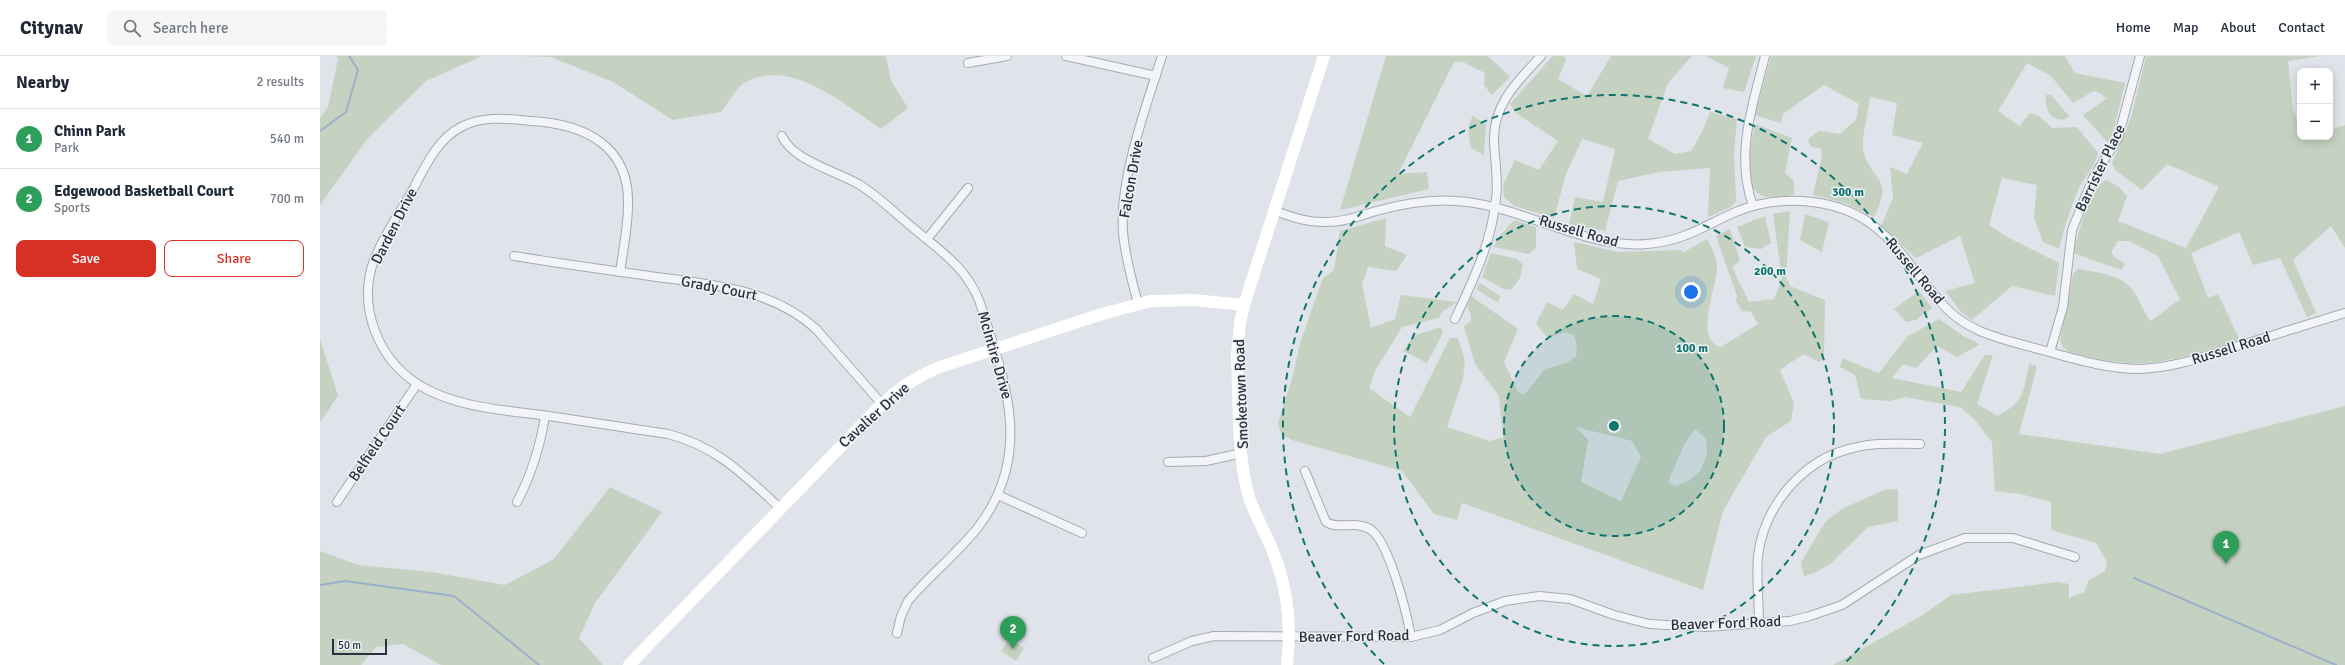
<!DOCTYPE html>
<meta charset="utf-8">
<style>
:root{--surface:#fff;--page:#f6f6f7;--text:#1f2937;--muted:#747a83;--line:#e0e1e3;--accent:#d93025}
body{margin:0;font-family:Signika,sans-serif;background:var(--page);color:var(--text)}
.controls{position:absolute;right:12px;top:12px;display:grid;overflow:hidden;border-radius:8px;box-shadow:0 2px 10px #0003}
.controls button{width:36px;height:36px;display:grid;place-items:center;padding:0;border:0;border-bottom:1px solid var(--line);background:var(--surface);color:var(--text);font:20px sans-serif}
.scale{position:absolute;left:12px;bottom:10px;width:55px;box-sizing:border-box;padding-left:4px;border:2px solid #283140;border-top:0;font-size:11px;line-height:14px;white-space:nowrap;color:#283140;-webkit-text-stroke:3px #eff2f6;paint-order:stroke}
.you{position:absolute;left:1371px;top:236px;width:14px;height:14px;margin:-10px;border:3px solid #fff;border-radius:50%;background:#1a73e8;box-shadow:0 0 0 6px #1a73e833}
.badge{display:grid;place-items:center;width:26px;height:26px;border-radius:50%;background:var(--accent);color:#fff;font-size:13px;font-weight:700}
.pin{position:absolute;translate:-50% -33px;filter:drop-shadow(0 1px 2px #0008)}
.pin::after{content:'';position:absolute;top:21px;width:14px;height:12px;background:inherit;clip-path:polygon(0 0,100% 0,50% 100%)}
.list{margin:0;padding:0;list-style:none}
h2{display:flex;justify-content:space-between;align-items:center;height:52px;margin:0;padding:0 16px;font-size:17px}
h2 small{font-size:13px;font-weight:400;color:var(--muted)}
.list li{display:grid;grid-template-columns:26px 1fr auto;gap:12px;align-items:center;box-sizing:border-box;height:60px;padding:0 16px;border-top:1px solid var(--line)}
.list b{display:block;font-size:15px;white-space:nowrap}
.list p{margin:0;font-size:13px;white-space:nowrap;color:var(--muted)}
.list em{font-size:13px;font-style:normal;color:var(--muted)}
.actions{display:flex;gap:8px;padding:12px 16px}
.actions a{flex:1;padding:9px 0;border:1px solid var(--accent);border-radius:8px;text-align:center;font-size:14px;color:var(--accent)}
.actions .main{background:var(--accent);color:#fff}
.icon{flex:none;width:22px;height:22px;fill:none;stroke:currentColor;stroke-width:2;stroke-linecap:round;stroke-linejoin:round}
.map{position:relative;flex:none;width:2025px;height:609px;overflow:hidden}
header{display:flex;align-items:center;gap:24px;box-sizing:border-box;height:56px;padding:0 20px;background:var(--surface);border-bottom:1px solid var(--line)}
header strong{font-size:19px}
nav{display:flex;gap:22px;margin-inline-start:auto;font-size:14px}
.search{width:280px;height:36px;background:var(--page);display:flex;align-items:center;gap:10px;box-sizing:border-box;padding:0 14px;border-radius:8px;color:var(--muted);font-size:15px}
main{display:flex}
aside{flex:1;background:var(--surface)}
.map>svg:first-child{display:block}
.green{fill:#c5d2c1;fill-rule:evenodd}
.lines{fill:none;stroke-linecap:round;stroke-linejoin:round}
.stream{stroke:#9bb1c8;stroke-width:2}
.street-casing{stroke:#a5aab3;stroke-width:10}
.street{stroke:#f2f4f7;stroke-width:8}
.secondary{stroke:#fff;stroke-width:12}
.ring{fill:none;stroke:#0f766e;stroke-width:2;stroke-dasharray:7 5}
.labels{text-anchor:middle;stroke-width:3;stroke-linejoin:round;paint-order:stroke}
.street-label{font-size:15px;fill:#283140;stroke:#eff2f6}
.centre{fill:#0f766e;stroke:#eff2f6;stroke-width:2}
.ring-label{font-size:12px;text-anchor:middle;font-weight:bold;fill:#0f766e;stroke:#eff2f6;stroke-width:3;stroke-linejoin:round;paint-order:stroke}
</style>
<header>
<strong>Citynav</strong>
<div class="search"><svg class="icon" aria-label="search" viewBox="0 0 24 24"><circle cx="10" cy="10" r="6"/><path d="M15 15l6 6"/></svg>Search here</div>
<nav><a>Home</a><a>Map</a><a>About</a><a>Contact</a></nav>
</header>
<main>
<aside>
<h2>Nearby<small>2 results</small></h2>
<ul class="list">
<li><span class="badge" style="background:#2e9e5b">1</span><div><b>Chinn Park</b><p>Park</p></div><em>540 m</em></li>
<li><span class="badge" style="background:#2e9e5b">2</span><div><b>Edgewood Basketball Court</b><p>Sports</p></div><em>700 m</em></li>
</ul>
<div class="actions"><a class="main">Save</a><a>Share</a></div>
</aside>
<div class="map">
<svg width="2025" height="609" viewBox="0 0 2025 609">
<rect width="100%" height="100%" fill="#e0e3e9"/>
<!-- green -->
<g class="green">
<polygon points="16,0 162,0 106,25 48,82 0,149 0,62 8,51 18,3"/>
<path d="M200 0H566L571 25 588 52 561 73C525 49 469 0 424 27 415 33 408 48 401 56L353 64 293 26 231 1Z"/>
<polygon points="1066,0 1168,0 1190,21 1172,39 1164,29 1165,17 1143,6 1134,6 1078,118 1107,116 1109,133 1020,154"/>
<polygon points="1233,0 1244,0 1246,4 1238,23 1267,40 1291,0 1372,0 1348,27 1328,83 1355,98 1371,95 1382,76 1390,56 1417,63 1414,98 1416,145 1411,151 1388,161 1390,112 1339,116 1298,125 1285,175 1249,169 1255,141 1283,146 1295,93 1262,83 1246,118 1234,162 1194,150 1184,141 1183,129 1195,104 1219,114 1238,85 1196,57 1190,48"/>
<polygon points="1385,0 1436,0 1424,36 1403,32 1409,12"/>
<path d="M1451 0H1745L1755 17 1805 27 1794 73 1788 87 1763 59 1786 43 1782 38 1774 35 1753 47 1731 20 1707 7 1678 55 1699 70 1710 57 1719 60 1732 72 1757 71 1778 97C1776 109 1766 119 1760 130 1751 150 1744 172 1739 193L1723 186 1714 162 1717 129 1682 122 1669 169 1689 182 1739 207 1735 240 1692 230 1652 264 1642 257 1625 235 1655 227 1640 180 1596 202 1561 170 1573 142 1570 111 1587 118 1603 87 1572 79 1577 47 1550 41C1549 52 1541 85 1543 94 1551 126 1575 120 1554 161L1525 147 1493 139 1502 100 1501 93 1490 90 1488 83 1499 75 1520 78 1536 64 1539 48 1504 29 1463 58 1461 67 1435 59Z"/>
<path d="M1826 0H2000L1968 5 1973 53 1980 71V81H2010V74L2025 69V192L2011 170 1973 204 1996 257 1987 261 1960 202 1933 209 1919 176 1871 197 1888 242 1898 238 1920 284C1884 294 1844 310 1806 307 1794 306 1781 303 1770 301 1757 299 1743 297 1740 284L1753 218 1758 213C1774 216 1798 218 1810 231 1819 240 1822 255 1831 265L1860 243 1838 200 1809 185H1798L1792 195 1793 200 1805 208 1801 214 1753 197C1759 178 1768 131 1787 124L1799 131 1807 140 1798 165 1866 192 1899 131 1847 108 1822 134 1795 114 1792 107 1811 62Z"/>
<path d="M1726 39H1731L1749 60 1746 63C1731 67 1724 52 1726 39Z"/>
<path d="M1153 60 1166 68 1164 99 1151 92C1149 81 1146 70 1153 60Z"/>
<path d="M1435 68 1472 82 1465 117 1474 125V139C1465 140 1453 143 1443 140 1421 133 1431 86 1435 68Z"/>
<path d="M1470 155 1466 221 1470 230 1505 244 1504 299 1500 306 1483 298 1460 314 1474 347 1471 365 1446 381 1403 455 1383 534 1142 447 1137 464 1114 458 1082 415 972 384 961 378 958 367 973 319 980 287 1003 222 1014 214 1020 175 1066 162 1065 190 1087 199 1076 215 1048 211 1042 228 1051 272 1075 263 1081 239 1137 246 1122 256 1119 262 1082 271 1055 315 1049 332 1090 361 1130 282H1138L1145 305 1143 323 1127 371 1170 385 1183 381 1179 340 1155 308 1144 271 1151 265V259L1147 250 1151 240 1198 273 1184 306 1198 336 1204 339 1225 313 1246 307 1256 301 1257 291 1254 279 1245 276 1229 282 1223 277 1216 267 1227 246 1243 254 1254 238 1273 248 1281 223 1257 213 1254 186 1298 196 1360 194 1364 196 1387 183C1392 192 1397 201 1397 212 1397 232 1373 284 1401 291L1438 268 1431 256 1422 255 1416 245 1417 240 1396 180 1410 173 1420 205 1412 211 1429 246 1454 243 1462 223 1453 158ZM1256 371 1312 385 1321 401 1301 445 1261 426 1268 384ZM1375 373 1386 383 1387 399 1380 415 1370 424 1355 430 1348 426 1364 389Z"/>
<polygon points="1485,158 1509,166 1502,196 1480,184"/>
<polygon points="1445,160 1451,187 1441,193 1425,191 1417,171"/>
<polygon points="1194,164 1216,171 1216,192 1209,198 1174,191 1178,182"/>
<polygon points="1171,197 1197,203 1203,209 1200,222 1191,234 1184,233 1162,221"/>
<polygon points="1160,227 1180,240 1178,247 1156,233"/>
<polygon points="1599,235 1612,252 1596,264 1586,266 1574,253"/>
<path d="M1619 263 1645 281 1660 288 1637 301 1617 290 1596 312 1583 308 1572 322 1641 336 1665 299H1673L1657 348 1678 360C1705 345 1703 336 1709 308L1716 309V315L1699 378 1840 398 2025 350V609H1513L1601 560 1631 539 1738 526 1749 528V542L1764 536 1769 524 1785 515 1787 506 1776 487 1731 474V446L1700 438 1675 435 1672 386 1655 364 1640 351 1585 341 1570 345 1541 343 1535 319 1520 311 1522 302 1559 317 1588 280Z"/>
<polygon points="1121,271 1123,277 1107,307 1083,295 1093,280"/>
<polygon points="0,283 18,340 0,366"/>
<polygon points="290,431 342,456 275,547 259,582 283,609 121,609 83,588 56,591 41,609 0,609 0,495 38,509 111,516 185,529 234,503"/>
<polygon points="1578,433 1578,465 1548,471 1509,509 1494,517 1484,520 1481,506 1506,465 1522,453 1564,434"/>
<polygon points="689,582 704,592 696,605 681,595"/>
</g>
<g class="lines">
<!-- stream -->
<g class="stream">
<polyline points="0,75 26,56 38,14 29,0"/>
<polyline points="1814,522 2016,609"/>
<polyline points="0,529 25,525 134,540 219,609"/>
</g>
<defs>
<g id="street">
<polyline points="746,0 836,20"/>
<polyline points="648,7 687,0"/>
<path d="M462 80C473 105 517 115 540 129 559 141 575 157 592 171 620 195 644 209 659 244 684 323 715 395 659 470 638 497 610 519 588 545L581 560 577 577"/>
<path d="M1433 150C1415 99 1432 51 1445 0"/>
<path d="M955 155C972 161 988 167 1006 166 1024 166 1039 160 1056 155 1082 148 1109 143 1136 145 1199 148 1266 194 1327 188 1365 185 1385 169 1418 155 1441 146 1468 143 1492 146 1564 154 1582 204 1624 250 1648 276 1679 282 1711 291 1746 300 1783 313 1819 313 1852 312 1884 301 1915 291 1951 280 1988 268 2025 257"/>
<polyline points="607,183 648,132"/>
<path d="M194 200C237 207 280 213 323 219 383 228 449 230 496 273L562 348"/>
<path d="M300 216C303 194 308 171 308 149 310 89 263 68 212 65 189 63 163 59 141 71 116 84 104 113 91 137 78 159 63 181 54 204 37 251 58 303 99 329 135 351 182 354 222 359 264 365 306 372 348 378 396 390 424 419 460 452"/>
<path d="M818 248C812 224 805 201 803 176 799 123 826 51 842 0"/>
<path d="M1135 263C1154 222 1171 188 1176 143 1179 123 1174 102 1174 82 1174 47 1199 24 1221 0"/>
<polyline points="1730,296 1743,251 1752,174 1773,122 1798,82 1820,0"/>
<polyline points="848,406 886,405 922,397"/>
<path d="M985 415 1006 466C1018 474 1035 464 1050 473 1069 485 1087 558 1091 581"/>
<polyline points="678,439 762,477"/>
<polyline points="17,446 97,328"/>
<path d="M197 446C212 418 220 391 225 360"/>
<path d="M1439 567C1439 545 1436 522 1438 500 1444 450 1483 403 1533 392 1555 386 1577 388 1600 388"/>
<polyline points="833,602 872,585 894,580 1091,581 1120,574 1153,557 1185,545 1219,540 1250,543 1294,559 1329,568 1386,571 1470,565 1490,560 1522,549 1599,499 1645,482 1693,482 1755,501"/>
</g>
</defs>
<!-- street casing -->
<use href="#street" class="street-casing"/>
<!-- street -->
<use href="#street" class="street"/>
<!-- secondary -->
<g class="secondary">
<path d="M309 609 562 348C579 332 596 321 617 312L782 258 831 245 873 244 924 249"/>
<path d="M967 609C972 568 967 528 951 491 944 473 933 456 928 438 917 397 919 342 917 299L920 266 924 249 1004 0"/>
</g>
</g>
<!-- distance rings -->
<circle cx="1294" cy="370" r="110" fill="#0f766e" fill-opacity=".12"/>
<g class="ring">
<circle cx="1294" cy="370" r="110"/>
<circle cx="1294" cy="370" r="220"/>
<path d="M1064 608A331 331 0 1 1 1524 608"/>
</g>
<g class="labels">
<!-- street labels -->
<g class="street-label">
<text transform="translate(1780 112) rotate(-64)" y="5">Barrister Place</text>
<text transform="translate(811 123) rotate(-80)" y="5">Falcon Drive</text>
<text transform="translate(74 170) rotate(-63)" y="5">Darden Drive</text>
<text transform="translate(1259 175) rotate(16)" y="5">Russell Road</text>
<text transform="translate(1595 215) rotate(50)" y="5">Russell Road</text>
<text transform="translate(399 232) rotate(11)" y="5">Grady Court</text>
<text transform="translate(1911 292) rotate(-17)" y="5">Russell Road</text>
<text transform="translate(675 299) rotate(74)" y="5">McIntire Drive</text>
<text transform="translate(921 338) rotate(-92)" y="5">Smoketown Road</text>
<text transform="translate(554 359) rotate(-42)" y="5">Cavalier Drive</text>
<text transform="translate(57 387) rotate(-56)" y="5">Belfield Court</text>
<text transform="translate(1406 567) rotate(-2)" y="5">Beaver Ford Road</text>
<text transform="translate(1034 580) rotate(-1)" y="5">Beaver Ford Road</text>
</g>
</g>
<circle cx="1294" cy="370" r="6" class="centre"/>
<g class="ring-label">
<text x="1528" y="140">300 m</text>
<text x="1450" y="219">200 m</text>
<text x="1372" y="296">100 m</text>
</g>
</svg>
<div class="controls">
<button>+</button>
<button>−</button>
</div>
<div class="scale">50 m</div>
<div class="you"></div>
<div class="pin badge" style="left:1906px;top:508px;background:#2e9e5b">1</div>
<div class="pin badge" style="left:693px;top:593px;background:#2e9e5b">2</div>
</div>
</main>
